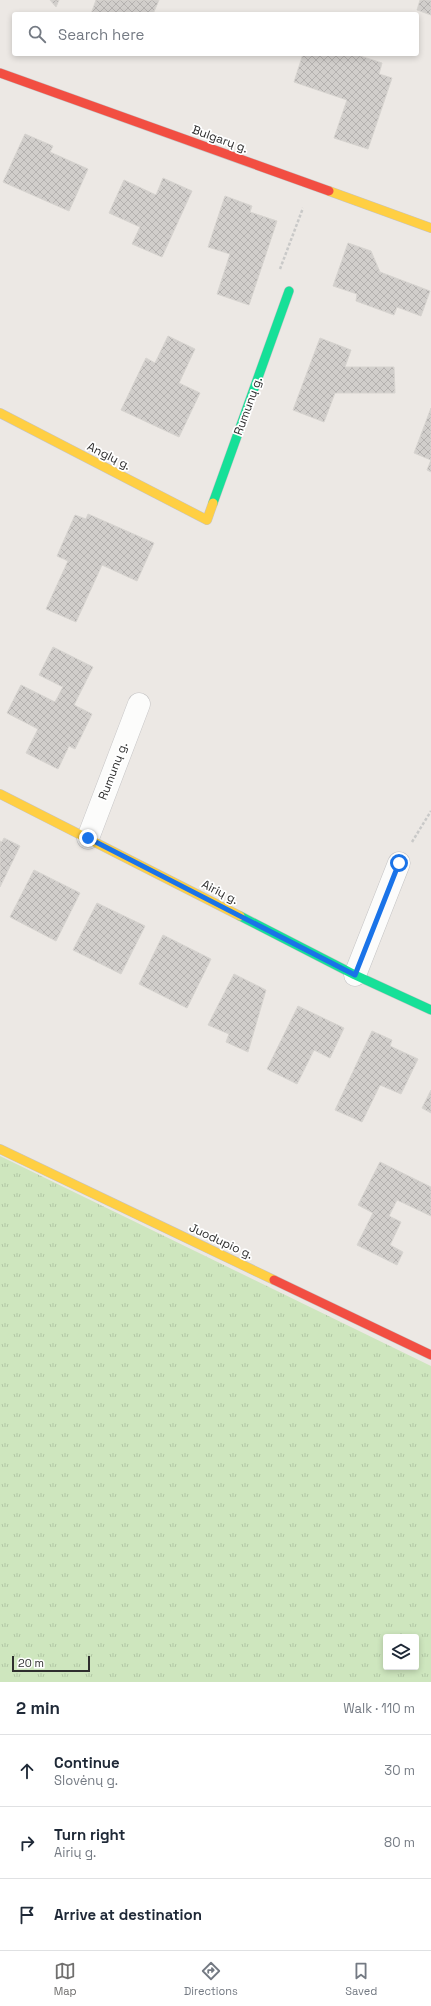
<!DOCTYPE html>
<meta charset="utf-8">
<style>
:root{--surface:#fff;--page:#f2f2f3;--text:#1f2937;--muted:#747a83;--line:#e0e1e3;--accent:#706f6e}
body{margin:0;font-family:"Space Grotesk",sans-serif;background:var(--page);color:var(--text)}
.controls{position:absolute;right:12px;bottom:12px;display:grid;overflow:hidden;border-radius:4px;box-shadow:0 2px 6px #0003}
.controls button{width:36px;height:36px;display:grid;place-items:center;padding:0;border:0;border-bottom:1px solid var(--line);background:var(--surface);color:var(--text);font:20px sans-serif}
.scale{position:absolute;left:12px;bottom:10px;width:78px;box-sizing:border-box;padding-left:4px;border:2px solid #2e2e2e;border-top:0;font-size:11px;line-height:14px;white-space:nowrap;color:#2e2e2e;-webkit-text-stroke:3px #fff;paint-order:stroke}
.stop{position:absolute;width:12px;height:12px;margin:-9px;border:3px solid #1a73e8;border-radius:50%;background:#fff}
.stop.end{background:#1a73e8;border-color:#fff;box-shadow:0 1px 4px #0008}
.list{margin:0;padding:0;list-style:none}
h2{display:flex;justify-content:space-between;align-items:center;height:52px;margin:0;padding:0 16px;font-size:17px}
h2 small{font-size:13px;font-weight:400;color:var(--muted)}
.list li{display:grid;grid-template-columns:26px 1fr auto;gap:12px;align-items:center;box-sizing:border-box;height:72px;padding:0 16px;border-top:1px solid var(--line)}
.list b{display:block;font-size:15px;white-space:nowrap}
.list p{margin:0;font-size:13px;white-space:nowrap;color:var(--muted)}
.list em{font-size:13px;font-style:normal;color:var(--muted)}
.icon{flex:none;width:22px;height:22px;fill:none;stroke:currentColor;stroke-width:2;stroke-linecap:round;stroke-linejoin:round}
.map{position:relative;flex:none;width:431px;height:1682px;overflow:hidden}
.search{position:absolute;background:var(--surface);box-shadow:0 2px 6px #0003;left:12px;right:12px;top:12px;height:44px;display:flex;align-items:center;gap:10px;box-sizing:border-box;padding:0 14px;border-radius:4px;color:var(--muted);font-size:15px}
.sheet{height:268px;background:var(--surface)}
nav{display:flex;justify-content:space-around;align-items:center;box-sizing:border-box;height:56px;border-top:1px solid var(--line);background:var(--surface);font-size:11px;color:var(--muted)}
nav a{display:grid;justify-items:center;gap:2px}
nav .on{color:var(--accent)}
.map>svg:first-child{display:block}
.grass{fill:url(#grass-tufts);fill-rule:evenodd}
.building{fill:url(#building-cross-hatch);stroke:#d7d4d0}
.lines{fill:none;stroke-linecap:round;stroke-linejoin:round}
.street-casing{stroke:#c5c4c5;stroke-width:23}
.fast-casing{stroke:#c5c4c5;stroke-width:10}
.slow-casing{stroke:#c5c4c5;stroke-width:10}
.jam-casing{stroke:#c5c4c5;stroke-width:10}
.path{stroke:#c9c9c8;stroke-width:2.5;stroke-dasharray:3 2;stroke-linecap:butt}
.street{stroke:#fcfcfb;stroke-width:22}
.fast{stroke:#16e098;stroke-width:9}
.slow{stroke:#ffcf43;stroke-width:9}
.jam{stroke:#f24e42;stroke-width:9}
.route{stroke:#1a73e8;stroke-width:5}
.labels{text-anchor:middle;stroke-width:3.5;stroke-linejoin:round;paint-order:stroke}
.street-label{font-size:12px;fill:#2e2e2e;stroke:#fff}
</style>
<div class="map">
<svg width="431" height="1682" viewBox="0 0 431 1682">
<defs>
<pattern id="grass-tufts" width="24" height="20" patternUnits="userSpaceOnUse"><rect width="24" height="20" fill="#cee6be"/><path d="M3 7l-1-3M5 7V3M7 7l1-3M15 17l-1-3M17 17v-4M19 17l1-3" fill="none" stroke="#b1c6a4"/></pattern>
<pattern id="building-cross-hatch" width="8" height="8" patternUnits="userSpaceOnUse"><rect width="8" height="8" fill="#d1cecb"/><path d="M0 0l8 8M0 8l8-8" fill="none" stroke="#b4b1af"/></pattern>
</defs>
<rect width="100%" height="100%" fill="#ece8e4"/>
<!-- grass -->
<path class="grass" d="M0 1156 431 1366V1682H0ZM386 1637H416V1667H386Z"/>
<!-- building -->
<g class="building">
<polygon points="50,0 59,0 56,7"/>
<polygon points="96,0 159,0 153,14 91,14"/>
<polygon points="420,0 431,0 431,15 417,10"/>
<polygon points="303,54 354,54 382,63 379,74 392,78 368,149 334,138 347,100 294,82"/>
<polygon points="25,134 53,146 50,152 88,169 69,211 3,182"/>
<polygon points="163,178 192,191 162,257 132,244 140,227 109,213 124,180 156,195"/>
<polygon points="225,196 252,206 250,212 277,221 249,305 217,294 230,254 208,247"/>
<polygon points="348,243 371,251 380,272 430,291 421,316 397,307 394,315 356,301 357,294 333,286"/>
<polygon points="168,336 195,349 179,383 200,393 179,437 121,410 146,358 155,363"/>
<polygon points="320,338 351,350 345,367 394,367 395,393 335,393 324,422 293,410"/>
<polygon points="431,408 431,472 427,470 431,460 414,453"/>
<polygon points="88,514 154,543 137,581 102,565 76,622 46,609 68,561 57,556 75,515 86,519"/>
<polygon points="53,647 93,667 74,705 92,714 75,749 69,746 58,769 26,753 38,729 7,713 21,685 55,702 63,687 39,675"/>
<polygon points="4,838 20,846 0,887 0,841 2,842"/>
<polygon points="34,870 80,893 56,941 10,917"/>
<polygon points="97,903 145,926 121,974 73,950"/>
<polygon points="163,935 211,959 187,1008 139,984"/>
<polygon points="234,974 266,990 248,1052 226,1042 229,1034 208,1025"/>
<polygon points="298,1006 344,1028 330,1058 314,1050 297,1084 267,1069"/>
<polygon points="372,1031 392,1040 390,1046 418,1059 401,1094 380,1085 362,1122 335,1110"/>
<polygon points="431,1090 431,1113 422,1108"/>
<polygon points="380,1162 431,1187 431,1216 397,1200 389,1216 401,1222 390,1245 403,1252 397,1265 357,1245 373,1213 358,1205"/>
</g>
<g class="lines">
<defs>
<g id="street">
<polyline points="88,838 139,704"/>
<polyline points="355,975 399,863"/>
</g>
<g id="fast">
<polyline points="213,503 289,291"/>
<polyline points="240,916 355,975 431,1010"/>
</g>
<g id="slow">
<polyline points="329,191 431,228"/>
<polyline points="0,413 207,520 213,503"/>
<polyline points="0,794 240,916"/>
<polyline points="0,1149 274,1280"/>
</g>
<g id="jam">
<polyline points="0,73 329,191"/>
<polyline points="274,1280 431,1355"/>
</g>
</defs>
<!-- street casing -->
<use href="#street" class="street-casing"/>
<!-- fast casing -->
<use href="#fast" class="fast-casing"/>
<!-- slow casing -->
<use href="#slow" class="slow-casing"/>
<!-- jam casing -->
<use href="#jam" class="jam-casing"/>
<!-- path -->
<g class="path">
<polyline points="280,269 303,208"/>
<polyline points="412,842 431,811"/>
</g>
<!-- street -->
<use href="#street" class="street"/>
<!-- fast -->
<use href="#fast" class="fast"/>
<!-- slow -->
<use href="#slow" class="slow"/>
<!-- jam -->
<use href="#jam" class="jam"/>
</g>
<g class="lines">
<!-- route -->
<polyline class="route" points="88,838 355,975 399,863"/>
</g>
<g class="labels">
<!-- street labels -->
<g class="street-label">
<text transform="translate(220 139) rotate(20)" y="4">Bulgarų g.</text>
<text transform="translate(248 406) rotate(-70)" y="4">Rumunų g.</text>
<text transform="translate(109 456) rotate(27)" y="4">Anglų g.</text>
<text transform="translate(113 771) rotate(-69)" y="4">Rumunų g.</text>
<text transform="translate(220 892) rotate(27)" y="4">Airių g.</text>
<text transform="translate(221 1241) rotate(25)" y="4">Juodupio g.</text>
</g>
</g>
</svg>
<div class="controls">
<button><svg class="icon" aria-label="layers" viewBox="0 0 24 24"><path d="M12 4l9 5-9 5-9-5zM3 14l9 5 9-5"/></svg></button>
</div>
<div class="scale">20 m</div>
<div class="stop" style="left:399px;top:863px"></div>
<div class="stop end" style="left:88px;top:838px"></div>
<div class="search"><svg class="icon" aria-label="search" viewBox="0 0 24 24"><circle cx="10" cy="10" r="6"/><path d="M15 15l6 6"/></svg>Search here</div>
</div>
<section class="sheet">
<h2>2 min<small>Walk · 110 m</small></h2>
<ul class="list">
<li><svg class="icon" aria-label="ahead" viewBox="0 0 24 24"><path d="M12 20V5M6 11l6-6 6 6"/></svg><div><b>Continue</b><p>Slovėnų g.</p></div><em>30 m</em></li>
<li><svg class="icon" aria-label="right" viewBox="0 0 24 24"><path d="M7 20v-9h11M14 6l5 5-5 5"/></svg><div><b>Turn right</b><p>Airių g.</p></div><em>80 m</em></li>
<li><svg class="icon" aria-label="arrive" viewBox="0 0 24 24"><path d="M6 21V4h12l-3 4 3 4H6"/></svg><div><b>Arrive at destination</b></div></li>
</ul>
</section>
<nav>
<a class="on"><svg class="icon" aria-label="map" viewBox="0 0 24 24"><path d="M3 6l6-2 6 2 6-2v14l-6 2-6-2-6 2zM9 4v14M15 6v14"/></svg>Map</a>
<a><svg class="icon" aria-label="directions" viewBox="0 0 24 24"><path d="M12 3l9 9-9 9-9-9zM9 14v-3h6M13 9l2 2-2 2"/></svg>Directions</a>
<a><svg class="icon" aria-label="saved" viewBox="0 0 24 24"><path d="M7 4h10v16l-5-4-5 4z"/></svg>Saved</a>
</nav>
